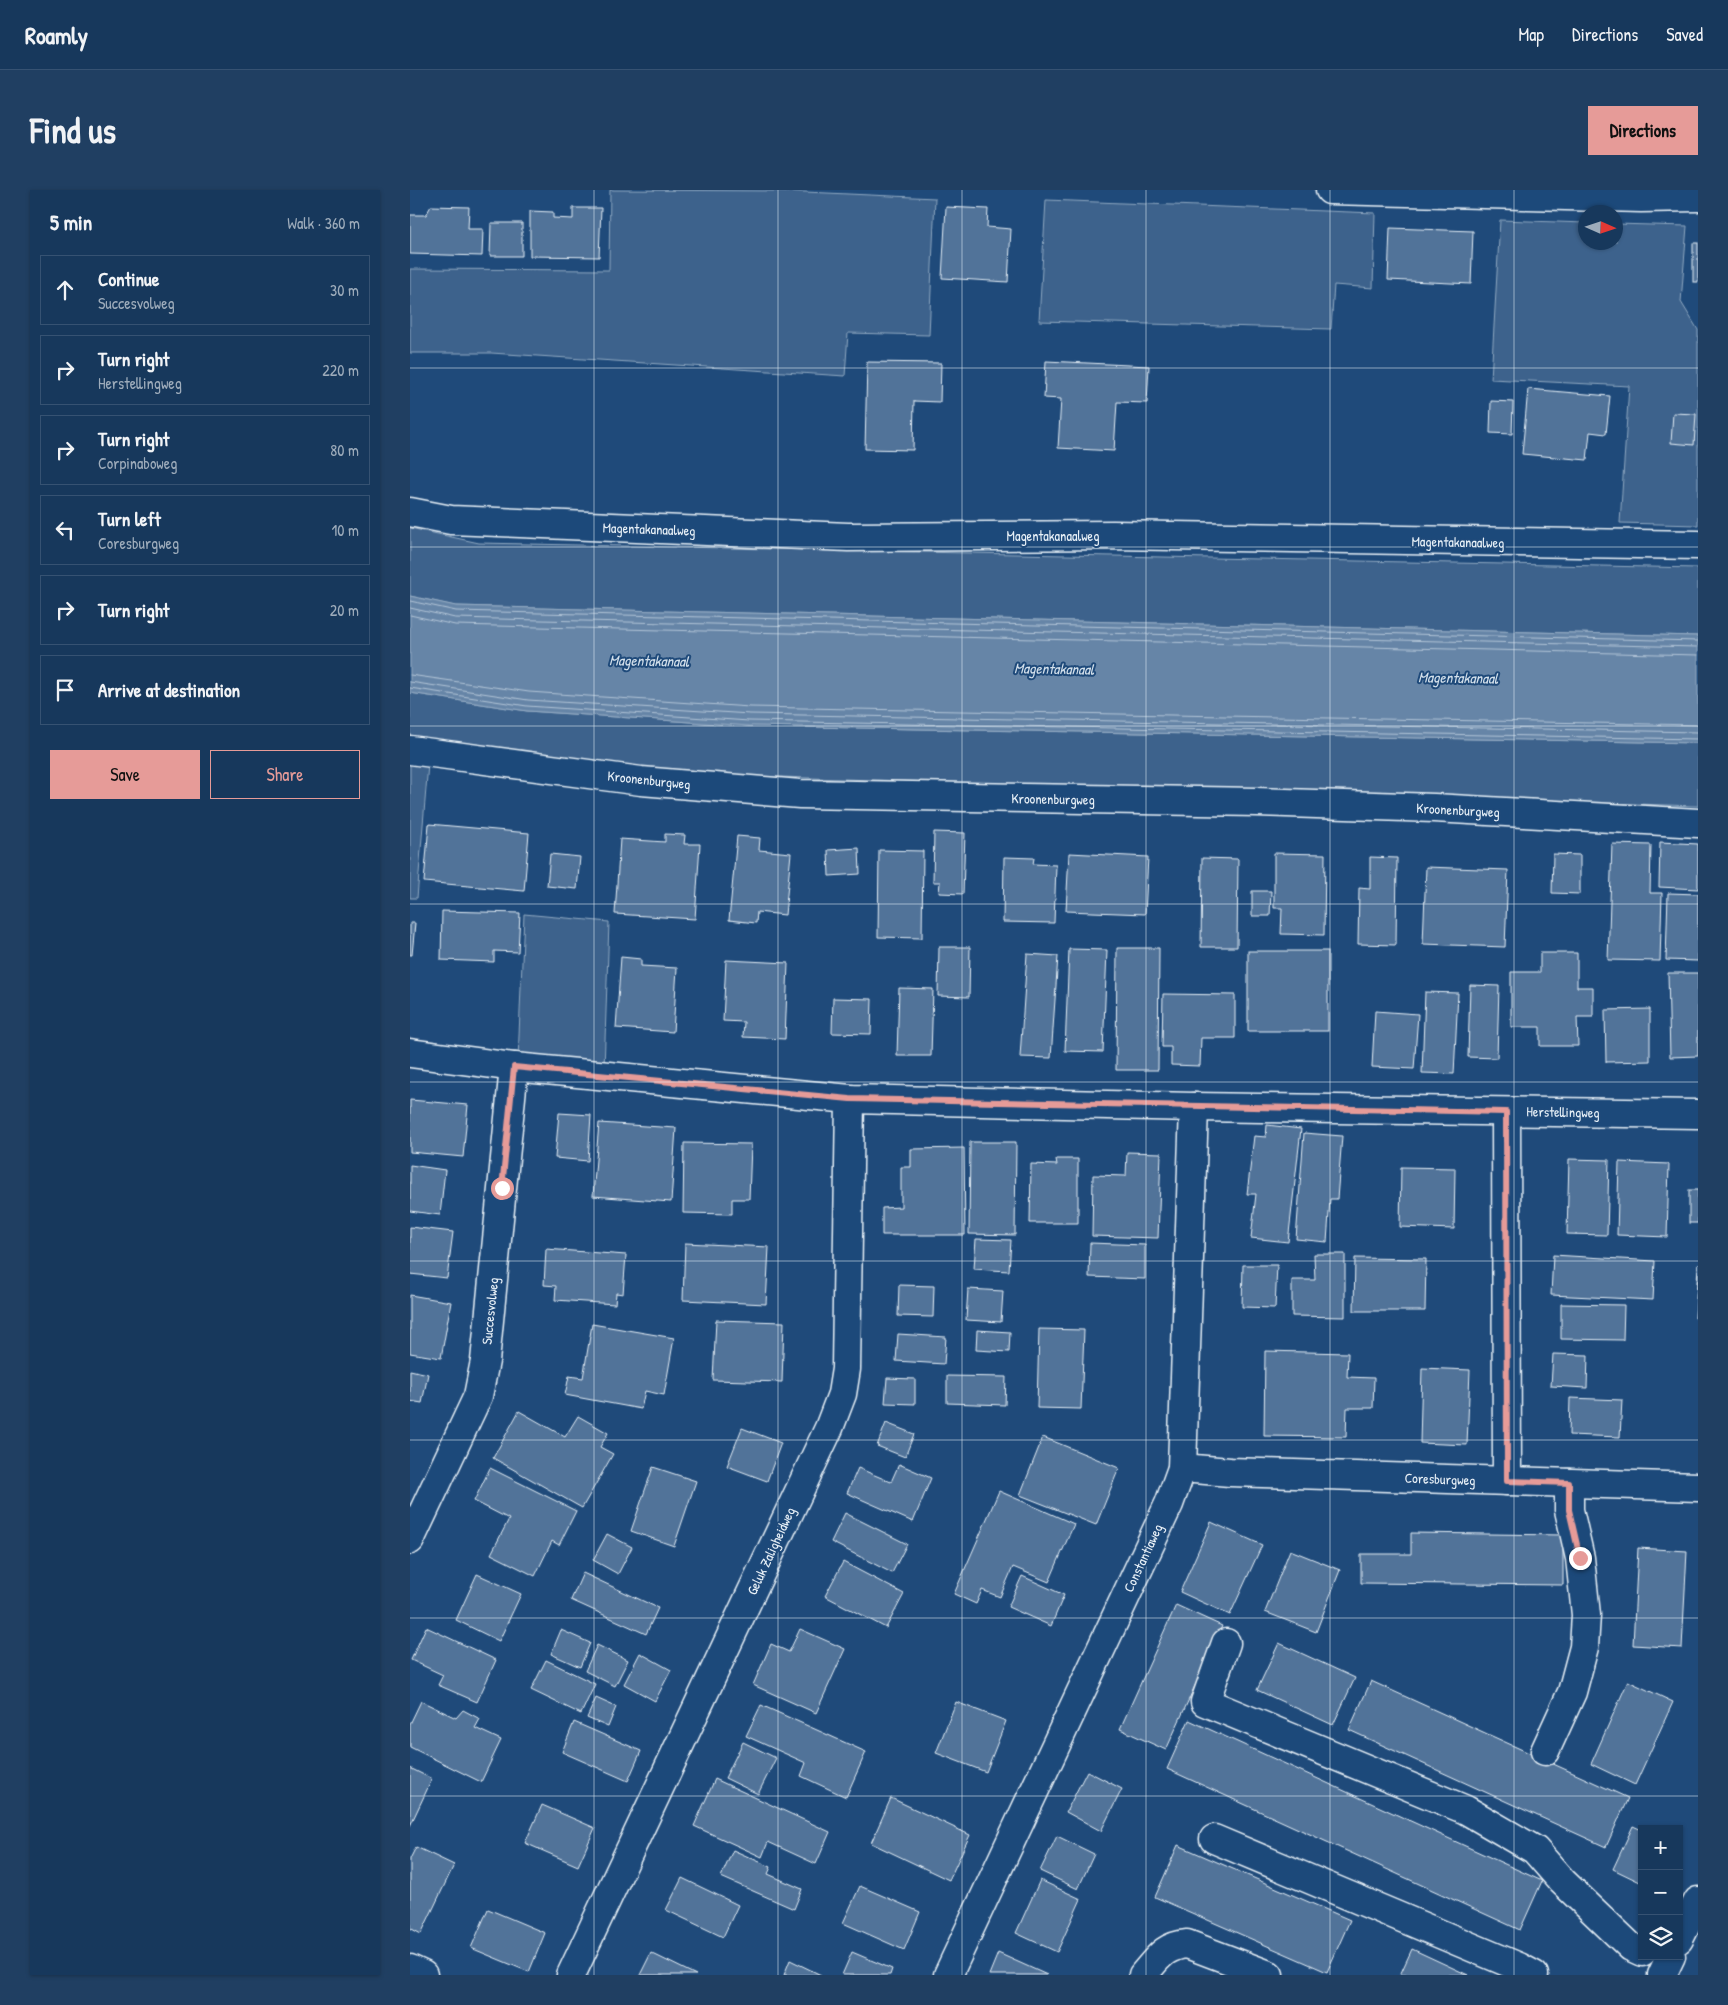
<!DOCTYPE html>
<meta charset="utf-8">
<style>
:root{--surface:#17385c;--page:#203f62;--text:#f1f3f6;--muted:#9eacbb;--line:#365272;--accent:#e69b98}
body{margin:0;font-family:"Patrick Hand",sans-serif;background:var(--page);color:var(--text)}
.controls{position:absolute;right:15px;bottom:15px;display:grid;overflow:hidden;border-radius:0px;box-shadow:0 1px 4px #0004}
.controls button{width:45px;height:45px;display:grid;place-items:center;padding:0;border:0;border-bottom:1px solid var(--line);background:var(--surface);color:var(--text);font:25px sans-serif}
.compass{position:absolute;left:1168px;top:15px;width:45px;height:45px;border-radius:50%;background:var(--surface);box-shadow:0 1px 4px #0004;rotate:93deg}
.stop{position:absolute;width:15px;height:15px;margin:-11px;border:4px solid #e69b98;border-radius:50%;background:#fff}
.stop.end{background:#e69b98;border-color:#fff;box-shadow:0 1px 5px #0008}
.list{margin:0;padding:0;list-style:none}
h2{display:flex;justify-content:space-between;align-items:center;height:65px;margin:0;padding:0 20px;font-size:21px}
h2 small{font-size:16px;font-weight:400;color:var(--muted)}
.list li{display:grid;grid-template-columns:32px 1fr auto;gap:15px;align-items:center;box-sizing:border-box;height:70px;margin:0 10px 10px;padding:0 10px;border:1px solid var(--line);border-radius:0px}
.list b{display:block;font-size:19px;white-space:nowrap}
.list p{margin:0;font-size:16px;white-space:nowrap;color:var(--muted)}
.list em{font-size:16px;font-style:normal;color:var(--muted)}
.actions{display:flex;gap:10px;padding:15px 20px}
.actions a{flex:1;padding:11px 0;border:1px solid var(--accent);border-radius:0px;text-align:center;font-size:18px;color:var(--accent)}
.actions .main{background:var(--accent);color:#111}
.icon{flex:none;width:28px;height:28px;fill:none;stroke:currentColor;stroke-width:2;stroke-linecap:round;stroke-linejoin:round}
.map{position:relative;flex:none;width:1288px;height:1785px;overflow:hidden;border-radius:0px}
header{display:flex;align-items:center;gap:30px;box-sizing:border-box;height:70px;padding:0 25px;background:var(--surface);border-bottom:1px solid var(--line)}
header strong{font-size:24px}
nav{display:flex;gap:28px;margin-inline-start:auto;font-size:18px}
.intro{display:flex;align-items:center;justify-content:space-between;box-sizing:border-box;height:120px;padding:0 30px}
h1{margin:0;font-size:35px}
.button{padding:12px 22px;border-radius:0px;background:var(--accent);color:#111;font-size:18px;font-weight:700}
main{display:flex;gap:30px;padding:0 30px}
aside{flex:1;background:var(--surface);border-radius:0px;box-shadow:0 1px 4px #0004}
.map>svg:first-child{display:block}
.green{fill:#3c628c;stroke:#92aac2}
.water{fill:#6685a7;stroke:#9ab0c7}
.lines{fill:none;stroke-linecap:round;stroke-linejoin:round}
.shore{stroke:#b4c6d8;stroke-width:1}
.building{fill:#517399;stroke:#e8f1f8}
.minor-casing{stroke:#e8f1f8;stroke-width:31}
.minor{stroke:#1f4a7a;stroke-width:28}
.route{stroke:#e69b98;stroke-width:6}
.grid{fill:none;stroke:#e8f1f8;stroke-width:1;stroke-opacity:0.55}
.labels{text-anchor:middle;stroke-width:4;stroke-linejoin:round;paint-order:stroke}
.street-label{font-size:14px;fill:#e8f1f8;stroke:#1f4a7a}
.water-label{font-size:15px;font-style:italic;fill:#d4e1ec;stroke:#1f4a7a}
</style>
<header>
<strong>Roamly</strong>
<nav><a>Map</a><a>Directions</a><a>Saved</a></nav>
</header>
<div class="intro"><h1>Find us</h1><a class="button">Directions</a></div>
<main>
<aside>
<h2>5 min<small>Walk · 360 m</small></h2>
<ul class="list">
<li><svg class="icon" aria-label="ahead" viewBox="0 0 24 24"><path d="M12 20V5M6 11l6-6 6 6"/></svg><div><b>Continue</b><p>Succesvolweg</p></div><em>30 m</em></li>
<li><svg class="icon" aria-label="right" viewBox="0 0 24 24"><path d="M7 20v-9h11M14 6l5 5-5 5"/></svg><div><b>Turn right</b><p>Herstellingweg</p></div><em>220 m</em></li>
<li><svg class="icon" aria-label="right" viewBox="0 0 24 24"><path d="M7 20v-9h11M14 6l5 5-5 5"/></svg><div><b>Turn right</b><p>Corpinaboweg</p></div><em>80 m</em></li>
<li><svg class="icon" aria-label="left" viewBox="0 0 24 24"><path d="M17 20v-9H6M10 6l-5 5 5 5"/></svg><div><b>Turn left</b><p>Coresburgweg</p></div><em>10 m</em></li>
<li><svg class="icon" aria-label="right" viewBox="0 0 24 24"><path d="M7 20v-9h11M14 6l5 5-5 5"/></svg><div><b>Turn right</b></div><em>20 m</em></li>
<li><svg class="icon" aria-label="arrive" viewBox="0 0 24 24"><path d="M6 21V4h12l-3 4 3 4H6"/></svg><div><b>Arrive at destination</b></div></li>
</ul>
<div class="actions"><a class="main">Save</a><a>Share</a></div>
</aside>
<div class="map">
<svg width="1288" height="1785" viewBox="0 0 1288 1785">
<rect width="100%" height="100%" fill="#1f4a7a"/>
<filter id="ink" filterUnits="userSpaceOnUse"><feTurbulence type="fractalNoise" baseFrequency=".02" numOctaves="2"/><feDisplacementMap in="SourceGraphic" scale="10" xChannelSelector="R" yChannelSelector="G"/><feConvolveMatrix kernelMatrix="1 2 1 2 8 2 1 2 1" color-interpolation-filters="sRGB"/></filter>
<g filter="url(#ink)">
<!-- green -->
<g class="green">
<polygon points="200,0 373,1 525,8 519,145 438,143 435,186 81,163 0,163 0,79 199,80"/>
<polygon points="636,10 965,23 963,98 924,95 921,139 629,131"/>
<polygon points="1090,30 1175,33 1176,52 1206,52 1206,34 1277,36 1271,112 1288,140 1288,335 1210,333 1219,196 1081,189"/>
<polygon points="0,338 69,353 1288,378 1288,446 45,416 0,406"/>
<polygon points="0,503 117,521 339,536 1288,553 1288,616 306,585 107,563 0,548"/>
<polygon points="0,572 18,574 7,708 0,708"/>
<polygon points="114,724 199,732 194,880 108,870"/>
</g>
<!-- water -->
<polygon class="water" points="0,406 46,416 1288,446 1288,553 339,536 117,521 0,503"/>
<g class="lines">
<!-- shore -->
<g class="shore">
<polyline points="0,411 46,421 1288,451"/>
<polyline points="0,418 45,428 1288,457"/>
<polyline points="0,425 45,435 1288,465"/>
<polyline points="0,485 119,502 340,517 1288,535"/>
<polyline points="0,492 118,510 340,524 1288,542"/>
<polyline points="0,498 117,516 339,531 1288,549"/>
</g>
</g>
<!-- building -->
<g class="building">
<polygon points="21,16 59,17 58,39 73,39 72,66 0,64 0,25 16,25"/>
<polygon points="536,17 578,19 577,37 601,39 598,92 532,88"/>
<polygon points="163,18 191,18 189,67 120,66 120,21 143,22 143,28 163,29"/>
<polygon points="81,33 112,33 112,66 80,66"/>
<polygon points="980,38 1063,41 1061,94 978,90"/>
<rect x="1283" y="53" width="5" height="39"/>
<polygon points="636,171 739,176 737,213 707,212 704,261 648,258 651,209 634,208"/>
<polygon points="457,172 531,173 530,212 504,211 503,260 455,259"/>
<polygon points="1118,199 1200,206 1196,244 1180,242 1177,270 1112,264"/>
<polygon points="1081,211 1103,212 1102,244 1080,243"/>
<polygon points="1263,223 1286,224 1284,255 1261,253"/>
<polygon points="19,634 119,643 114,701 14,692"/>
<polygon points="524,642 555,643 553,704 529,703 530,692 523,692"/>
<polygon points="255,644 275,645 274,654 290,654 285,729 205,724 210,649 255,652"/>
<polygon points="327,646 350,648 349,660 381,663 375,725 347,722 346,733 319,730"/>
<polygon points="1250,652 1288,654 1288,699 1249,697"/>
<polygon points="1202,654 1241,655 1240,703 1252,703 1250,771 1198,770"/>
<polygon points="449,658 450,684 419,686 418,660"/>
<polygon points="469,660 513,661 512,748 468,747"/>
<polygon points="659,663 738,667 735,724 656,721"/>
<polygon points="864,663 915,664 914,745 871,744 872,718 864,718"/>
<polygon points="140,664 170,667 167,699 137,696"/>
<polygon points="1143,664 1170,665 1170,704 1142,703"/>
<polygon points="594,667 624,668 623,674 646,675 644,733 593,732"/>
<polygon points="960,667 987,668 986,755 948,754 949,698 960,699"/>
<polygon points="792,668 828,669 827,757 791,757"/>
<polygon points="1016,677 1098,680 1095,757 1013,754"/>
<polygon points="842,701 861,701 860,726 842,726"/>
<polygon points="1258,703 1288,704 1288,771 1256,770"/>
<polygon points="32,721 110,723 108,762 84,761 84,772 31,770"/>
<polygon points="0,733 5,733 2,765 0,765"/>
<polygon points="529,757 560,757 559,807 528,806"/>
<polygon points="707,758 749,758 748,880 706,880"/>
<polygon points="659,759 697,760 693,862 655,861"/>
<rect x="838" y="761" width="80" height="80"/>
<polygon points="1130,763 1167,763 1167,797 1183,797 1183,827 1167,827 1168,856 1130,856 1130,837 1101,837 1101,782 1130,782"/>
<polygon points="617,764 648,766 641,868 610,867"/>
<polygon points="211,767 231,769 231,776 267,778 263,842 206,838"/>
<polygon points="316,770 378,773 375,849 333,847 334,832 313,831"/>
<polygon points="1258,783 1288,783 1288,866 1260,867"/>
<polygon points="1060,795 1089,796 1087,868 1058,867"/>
<polygon points="489,798 523,799 521,866 487,866"/>
<polygon points="1015,802 1048,803 1044,884 1012,883"/>
<polygon points="753,804 825,805 825,848 791,848 790,876 761,875 761,857 752,857"/>
<polygon points="423,808 462,809 461,844 422,843"/>
<polygon points="1240,819 1240,871 1196,872 1195,820"/>
<polygon points="965,821 1008,824 1004,879 962,877"/>
<polygon points="0,910 58,915 53,967 0,962"/>
<polygon points="149,923 181,925 178,971 145,968"/>
<polygon points="189,933 266,938 261,1012 183,1006"/>
<polygon points="857,935 891,939 878,1052 841,1048 846,1004 837,1004 844,946 856,947"/>
<polygon points="894,943 932,946 927,1009 920,1009 917,1052 886,1049"/>
<polygon points="560,952 606,952 605,1045 559,1044"/>
<polygon points="274,953 341,954 339,1009 322,1009 322,1024 273,1023"/>
<polygon points="554,958 555,1045 472,1045 472,1018 491,1017 491,977 501,977 501,959"/>
<polygon points="717,962 751,963 748,1048 682,1046 683,985 716,986"/>
<polygon points="646,969 668,969 668,1033 620,1033 621,974 647,975"/>
<polygon points="1159,969 1199,970 1197,1045 1157,1044"/>
<polygon points="1209,972 1259,974 1257,1047 1207,1045"/>
<polygon points="0,975 35,980 30,1025 0,1021"/>
<polygon points="991,977 1045,978 1044,1039 990,1037"/>
<rect x="1279" y="1000" width="9" height="33"/>
<polygon points="0,1037 43,1042 37,1088 0,1084"/>
<polygon points="566,1049 601,1050 599,1081 564,1079"/>
<polygon points="275,1053 359,1057 356,1114 273,1110"/>
<polygon points="680,1053 735,1055 735,1089 679,1087"/>
<polygon points="136,1059 216,1065 213,1104 206,1103 205,1114 145,1110 146,1096 134,1095"/>
<polygon points="904,1064 935,1064 935,1127 882,1126 882,1090 905,1090"/>
<polygon points="1143,1065 1245,1071 1243,1110 1141,1105"/>
<polygon points="945,1068 1016,1069 1015,1121 944,1121"/>
<polygon points="1288,1074 1288,1128 1285,1128"/>
<polygon points="833,1075 867,1075 865,1118 832,1117"/>
<polygon points="489,1095 524,1096 523,1127 488,1126"/>
<polygon points="558,1099 593,1101 591,1132 556,1130"/>
<polygon points="0,1105 41,1112 31,1168 0,1163"/>
<polygon points="1151,1114 1214,1115 1213,1150 1151,1149"/>
<polygon points="306,1130 374,1132 372,1192 303,1190"/>
<polygon points="182,1134 264,1148 254,1205 235,1201 231,1219 155,1205 159,1186 173,1188"/>
<polygon points="629,1139 674,1140 671,1219 627,1218"/>
<polygon points="567,1140 600,1142 599,1162 566,1160"/>
<polygon points="488,1144 536,1147 534,1174 486,1171"/>
<polygon points="855,1161 938,1163 937,1187 964,1188 963,1218 937,1218 936,1247 854,1246"/>
<polygon points="1143,1164 1178,1165 1177,1198 1141,1196"/>
<polygon points="1012,1178 1060,1180 1057,1255 1010,1253"/>
<polygon points="0,1180 18,1184 12,1213 0,1211"/>
<polygon points="537,1186 596,1187 595,1215 537,1213"/>
<polygon points="477,1188 505,1189 505,1214 475,1213"/>
<polygon points="1160,1208 1212,1210 1210,1247 1159,1245"/>
<polygon points="109,1221 155,1247 168,1226 198,1243 190,1257 203,1264 172,1318 83,1268"/>
<polygon points="476,1233 504,1244 495,1267 467,1256"/>
<polygon points="332,1238 371,1253 357,1291 317,1276"/>
<polygon points="633,1247 709,1278 686,1335 610,1305"/>
<polygon points="489,1274 521,1288 503,1332 437,1303 448,1278 481,1292"/>
<polygon points="243,1277 286,1291 264,1356 221,1341"/>
<polygon points="80,1278 166,1321 149,1355 142,1351 125,1386 81,1364 99,1329 64,1311"/>
<polygon points="589,1301 664,1334 639,1392 603,1377 590,1407 572,1400 566,1414 544,1404"/>
<polygon points="435,1323 497,1354 482,1383 421,1352"/>
<polygon points="801,1332 852,1355 820,1425 770,1402"/>
<polygon points="1001,1343 1153,1345 1153,1395 951,1393 951,1364 1001,1364"/>
<polygon points="197,1344 222,1357 208,1384 183,1370"/>
<polygon points="1228,1358 1277,1361 1272,1458 1223,1455"/>
<polygon points="880,1360 930,1380 906,1442 855,1422"/>
<polygon points="433,1372 494,1404 476,1438 415,1406"/>
<polygon points="173,1383 248,1418 236,1444 161,1410"/>
<polygon points="67,1384 111,1404 89,1451 46,1430"/>
<polygon points="612,1386 654,1405 641,1436 598,1417"/>
<polygon points="766,1415 812,1436 756,1560 710,1539"/>
<polygon points="16,1437 86,1470 67,1512 28,1495 33,1485 1,1470"/>
<polygon points="390,1439 435,1459 406,1523 343,1495 361,1454 379,1462"/>
<polygon points="151,1440 180,1453 170,1477 141,1464"/>
<polygon points="869,1453 945,1488 923,1535 847,1500"/>
<polygon points="187,1455 218,1470 205,1496 175,1481"/>
<polygon points="230,1463 261,1480 245,1511 214,1494"/>
<polygon points="136,1470 185,1494 171,1524 121,1500"/>
<polygon points="961,1491 1218,1608 1196,1657 939,1540"/>
<polygon points="1218,1491 1263,1512 1225,1595 1181,1574"/>
<polygon points="186,1508 206,1517 198,1537 177,1528"/>
<polygon points="11,1511 46,1528 53,1520 70,1529 65,1538 91,1550 71,1592 0,1557 0,1534"/>
<polygon points="546,1512 596,1531 576,1582 526,1563"/>
<polygon points="351,1515 456,1562 436,1607 391,1586 396,1573 336,1546"/>
<polygon points="779,1530 1132,1691 1110,1740 757,1579"/>
<polygon points="164,1532 231,1561 218,1591 152,1562"/>
<polygon points="333,1552 366,1568 348,1604 315,1588"/>
<polygon points="0,1578 22,1589 0,1636"/>
<polygon points="677,1581 712,1599 691,1641 656,1622"/>
<polygon points="305,1589 420,1642 406,1674 358,1652 352,1667 284,1636"/>
<polygon points="481,1608 560,1645 539,1690 461,1653"/>
<polygon points="132,1615 185,1638 168,1676 115,1653"/>
<polygon points="1223,1636 1232,1640 1232,1693 1203,1679"/>
<polygon points="647,1646 684,1664 668,1699 630,1681"/>
<polygon points="768,1655 940,1730 917,1782 745,1707"/>
<polygon points="6,1657 44,1675 11,1744 0,1738 0,1669"/>
<polygon points="323,1660 361,1677 358,1684 392,1699 384,1719 311,1687"/>
<polygon points="272,1688 328,1715 313,1747 256,1720"/>
<polygon points="630,1690 671,1709 647,1762 606,1743"/>
<polygon points="450,1696 510,1722 494,1760 433,1733"/>
<polygon points="78,1719 135,1743 119,1782 61,1758"/>
<polygon points="1002,1759 1058,1785 990,1785"/>
<polygon points="442,1762 482,1779 480,1785 432,1785"/>
<polygon points="241,1763 286,1785 230,1785"/>
<polygon points="588,1763 637,1785 579,1785"/>
<polygon points="380,1770 411,1785 374,1785"/>
</g>
<g class="lines">
<defs>
<g id="minor">
<polyline points="920,0 1231,8 1288,7"/>
<polyline points="0,322 41,330 438,347 703,345 1288,355"/>
<polyline points="0,560 231,591 390,604 847,612 1024,618 1288,633"/>
<polyline points="0,863 104,877 440,909 784,917 1288,924"/>
<polyline points="1096,922 1097,1291"/>
<polyline points="772,1278 820,1282 1288,1297"/>
<polyline points="0,1350 68,1206 75,1171 104,877"/>
<polyline points="816,1453 795,1512 1056,1620 1125,1660 1152,1691 1221,1757 1232,1762"/>
<polyline points="1135,1561 1162,1502 1174,1457 1176,1425 1170,1368 1159,1320 1159,1293"/>
<polyline points="804,1649 1109,1777 1124,1785"/>
<polyline points="1269,1749 1288,1711"/>
<polyline points="0,1779 13,1785"/>
<polyline points="161,1785 419,1238 432,1204 436,1179 440,909"/>
<polyline points="538,1785 759,1314 772,1278 784,917"/>
<path d="M733 1785C748 1768 754 1756 777 1754L859 1785"/>
<polyline points="1252,1785 1261,1766"/>
</g>
</defs>
<!-- minor casing -->
<use href="#minor" class="minor-casing"/>
<!-- minor -->
<use href="#minor" class="minor"/>
</g>
</g>
<g class="lines" filter="url(#ink)">
<!-- route -->
<polyline class="route" points="92,998 104,877 440,909 1096,922 1097,1291 1159,1293 1159,1320 1170,1368"/>
</g>
<!-- grid -->
<path class="grid" d="M184 0V1785M368 0V1785M552 0V1785M736 0V1785M920 0V1785M1104 0V1785M0 178H1288M0 357H1288M0 536H1288M0 714H1288M0 892H1288M0 1071H1288M0 1250H1288M0 1428H1288M0 1606H1288"/>
<g class="labels">
<!-- street labels -->
<g class="street-label">
<text transform="translate(239 339) rotate(2)" y="5">Magentakanaalweg</text>
<text x="643" y="351">Magentakanaalweg</text>
<text transform="translate(1048 352) rotate(1)" y="5">Magentakanaalweg</text>
<text transform="translate(239 590) rotate(6)" y="5">Kroonenburgweg</text>
<text transform="translate(643 609) rotate(1)" y="5">Kroonenburgweg</text>
<text transform="translate(1048 620) rotate(3)" y="5">Kroonenburgweg</text>
<text transform="translate(1153 922) rotate(1)" y="5">Herstellingweg</text>
<text transform="translate(80 1121) rotate(-84)" y="5">Succesvolweg</text>
<text transform="translate(1030 1289) rotate(2)" y="5">Coresburgweg</text>
<text transform="translate(361 1361) rotate(-65)" y="5">Geluk Zaligheidweg</text>
<text transform="translate(733 1368) rotate(-65)" y="5">Constantiaweg</text>
</g>
<!-- water labels -->
<g class="water-label">
<text transform="translate(239 471) rotate(1)" y="5">Magentakanaal</text>
<text transform="translate(644 479) rotate(1)" y="5">Magentakanaal</text>
<text transform="translate(1048 488) rotate(1)" y="5">Magentakanaal</text>
</g>
</g>
</svg>
<div class="controls">
<button>+</button>
<button>−</button>
<button><svg class="icon" aria-label="layers" viewBox="0 0 24 24"><path d="M12 4l9 5-9 5-9-5zM3 14l9 5 9-5"/></svg></button>
</div>
<svg class="compass" viewBox="-18 -18 36 36"><path d="M0-13l5 13h-10z" fill="#e53935"/><path d="M0 13l5-13h-10z" fill="#9eacbb"/></svg>
<div class="stop" style="left:92px;top:998px"></div>
<div class="stop end" style="left:1170px;top:1368px"></div>
</div>
</main>
